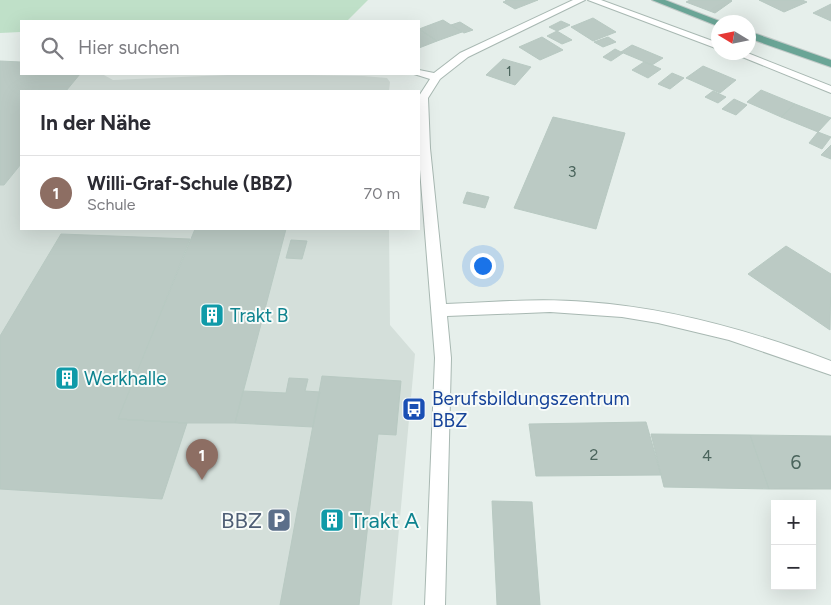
<!DOCTYPE html>
<html lang="de">
<head>
<meta charset="utf-8">
<style>
	:root { --surface:#fff; --page:#f7f7f7; --text:#2b2b33; --muted:#7c7c81; --line:#e1e1e2; --accent:#2563eb }
	body { margin:0; font-family:Figtree,sans-serif; background:var(--page); color:var(--text) }
	.controls { position:absolute; right:15px; bottom:15px; display:grid; overflow:hidden; border-radius:0px; box-shadow:0 5px 20px #0002 }
	.controls button { width:45px; height:45px; display:grid; place-items:center; padding:0; border:0; border-bottom:1px solid var(--line); background:var(--surface); color:var(--text); font:25px sans-serif }
	.compass { position:absolute; left:711px; top:15px; width:45px; height:45px; border-radius:50%; background:var(--surface); box-shadow:0 5px 20px #0002; rotate:280deg }
	.you { position:absolute; left:482px; top:265px; width:18px; height:18px; margin:-12px; border:4px solid #fff; border-radius:50%; background:#1a73e8; box-shadow:0 0 0 8px #1a73e833 }
	.badge { display:grid; place-items:center; width:32px; height:32px; border-radius:50%; background:var(--accent); color:#fff; font-size:16px; font-weight:700 }
	.pin { position:absolute; translate:-50% -41px; filter:drop-shadow(0 1px 2px #0008) }
	.pin::after { content:''; position:absolute; top:26px; width:18px; height:15px; background:inherit; clip-path:polygon(0 0,100% 0,50% 100%) }
	.list { margin:0; padding:0; list-style:none }
	h2 { display:flex; justify-content:space-between; align-items:center; height:65px; margin:0; padding:0 20px; font-size:21px }
	h2 small { font-size:16px; font-weight:400; color:var(--muted) }
	.list li { display:grid; grid-template-columns:32px 1fr auto; gap:15px; align-items:center; box-sizing:border-box; height:75px; padding:0 20px; border-top:1px solid var(--line) }
	.list b { display:block; font-size:19px; white-space:nowrap }
	.list p { margin:0; font-size:16px; white-space:nowrap; color:var(--muted) }
	.list em { font-size:16px; font-style:normal; color:var(--muted) }
	.icon { flex:none; width:28px; height:28px; fill:none; stroke:currentColor; stroke-width:2; stroke-linecap:round; stroke-linejoin:round }
	.map { position:relative; flex:none; width:831px; height:605px; overflow:hidden }
	.search { position:absolute; background:var(--surface); box-shadow:0 5px 20px #0002; left:20px; top:20px; width:400px; height:55px; display:flex; align-items:center; gap:12px; box-sizing:border-box; padding:0 18px; border-radius:0px; color:var(--muted); font-size:19px }
	.panel { position:absolute; background:var(--surface); box-shadow:0 5px 20px #0002; left:20px; top:90px; width:400px; height:140px; border-radius:0px }
	.map>svg:first-child { display:block }
	.built { fill:#d4dfda }
	.green { fill:#bfe0c8 }
	.building { fill:#bbcac4; stroke:#b8c9c2 }
	.lines { fill:none; stroke-linecap:round; stroke-linejoin:round }
	.minor-casing { stroke:#a8b8b2; stroke-width:2 }
	.major-casing { stroke:#c2cac8; stroke-width:2 }
	.minor { fill:#fff; fill-rule:evenodd }
	.major { fill:#6aa596; fill-rule:evenodd }
	.labels { text-anchor:middle; stroke-width:4; stroke-linejoin:round; paint-order:stroke }
	.far-number-label { font-size:14px; fill:#4a645c }
	.number-label { font-size:16px; fill:#4a645c }
	.culture-label { font-size:19px; fill:#0d838f; stroke:#f7fbf9; text-anchor:start }
	.transit-label { font-size:19px; fill:#164399; stroke:#f7fbf9; text-anchor:start }
	.near-number-label { font-size:19px; fill:#4a645c }
	.near-service-label { font-size:22px; fill:#4e5e75; stroke:#f7fbf9; text-anchor:end }
	.near-culture-label { font-size:22px; fill:#0d838f; stroke:#f7fbf9; text-anchor:start }
</style>
</head>
<body>
<div class="map">
<svg width="831" height="605" viewBox="0 0 831 605">
	<rect width="100%" height="100%" fill="#e6efeb"/>
	<path class="built" d="M80,74H102L113,80L250,74L363,76L387,78L390,82L389,91H66Z
		M21,164V229H389L390,325L415,354L392,605H0V184L4,185Z"/>
	<path class="green" d="M0,0H368L347,21H21V32L0,33Z"/>
	<path class="building" d="M505,0H538L515,9L503,2L507,1Z
		M690,0H731L732,1L715,13L686,2Z
		M759,0H802L807,2L784,12Z
		M831,4V21L813,13Z
		M593,18L616,32L593,41L571,27Z
		M443,20L462,32L437,41L419,29Z
		M561,21L570,25L557,31L549,27Z
		M460,22L473,30L464,33L451,25Z
		M419,29L437,41L419,48Z
		M557,31L572,40L562,44L547,36Z
		M542,37L563,50L540,60L519,47Z
		M608,37L616,42L603,47L594,42Z
		M632,45L663,58L652,65L621,52Z
		M615,49L623,53L611,61L603,57Z
		M503,59L531,67L515,85L486,75Z
		M0,61L21,62V74H80L66,91H21V164L4,185H0Z
		M644,62L652,65L661,69L648,78L632,70Z
		M703,66L736,80L720,93L686,78Z
		M672,73L684,78L670,89L658,84Z
		M761,90L795,104L781,117L747,102Z
		M713,91L726,97L718,103L705,97Z
		M734,99L747,105L736,115L722,109Z
		M795,104L831,118L818,132L781,117Z
		M553,117L625,133L596,229L514,208Z
		M818,132L831,137L822,149L809,143Z
		M831,145V159L821,155Z
		M467,192L489,197L485,208L463,203Z
		M195,229H286L235,423H187L118,419Z
		M61,234L190,239L118,419L187,423L162,499L0,489V336Z
		M291,240L307,241L302,259L286,258Z
		M786,246L831,274L830,330L748,274Z
		M322,376L401,381L396,435L378,434L359,605H280Z
		M289,378L308,379L305,391L320,392L313,427L235,423L243,391L286,393Z
		M646,422L661,475L536,476L529,424Z
		M651,434L750,435L769,489L664,487Z
		M750,435L831,436V489H769Z
		M492,501L532,502L540,605H497Z"/>
	<g class="lines">
		<g class="minor-casing">
			<path id="minor" d="M573,0H585L468,57L440,79L428,98L430,148L446,304C493,302 540,298 587,302C671,308 752,331 831,361V375L729,340L658,323L622,317L550,312L447,316L451,358L445,605H425L435,358L419,157V96L430,79L414,74H419V70L434,73L460,53Z
				M588,0H601L718,43V49Z
				M730,52H745L831,86V93Z"/>
		</g>
		<g class="major-casing">
			<path id="major" d="M652,0H665L722,22H718V26L715,25Z
				M748,31L831,60V67L748,38Z"/>
		</g>
		<use href="#minor" class="minor"/>
		<use href="#major" class="major"/>
	</g>
	<defs>
		<g id="building-square" transform="scale(1.25)"><rect x="-9" y="-9" width="18" height="18" rx="4" fill="#0f9aa8" stroke="#f7fbf9"/><path d="M-4-6H4V6H1V3H-1V6H-4ZM-2.5-4.3h1.7v1.8h-1.7ZM.8-4.3h1.7v1.8H.8ZM-2.5-1h1.7V.8h-1.7ZM.8-1h1.7V.8H.8Z" fill="#fff"/></g>
		<g id="bus-square" transform="scale(1.25)"><rect x="-9" y="-9" width="18" height="18" rx="4" fill="#1a4fb4" stroke="#f7fbf9"/><path d="M-5-6H5V4H4V6H2V4H-2V6H-4V4H-5ZM-3.5-4V0h7V-4ZM-3.5 1.2v1.5H-2V1.2ZM2 1.2v1.5H3.5V1.2Z" fill="#fff"/></g>
		<g id="parking-square" transform="scale(1.25)"><rect x="-9" y="-9" width="18" height="18" rx="4" fill="#5c6f8a" stroke="#f7fbf9"/><path d="M-3.5-5.5H1a3.5 3.5 0 0 1 0 7H-1V5.5H-3.5ZM-1-3.4V-.6H.8a1.4 1.4 0 0 0 0-2.8Z" fill="#fff"/></g>
	</defs>
	<g fill-rule="evenodd">
		<use href="#building-square" x="212" y="315"/>
		<use href="#building-square" x="67" y="378"/>
		<use href="#bus-square" x="414" y="409"/>
		<use href="#parking-square" x="279" y="520"/>
		<use href="#building-square" x="332" y="520"/>
	</g>
	<g class="labels">
		<g class="far-number-label">
			<text x="509" y="76">1</text>
		</g>
		<g class="number-label">
			<text x="572" y="177">3</text>
			<text x="594" y="460">2</text>
			<text x="707" y="461">4</text>
		</g>
		<g class="culture-label">
			<text x="230" y="322">Trakt B</text>
			<text x="84" y="385">Werkhalle</text>
		</g>
		<g class="transit-label">
			<text x="432" y="405">Berufsbildungszentrum<tspan x="432" dy="22">BBZ</tspan></text>
		</g>
		<g class="near-number-label">
			<text x="796" y="469">6</text>
		</g>
		<g class="near-service-label">
			<text x="262" y="528">BBZ</text>
		</g>
		<g class="near-culture-label">
			<text x="350" y="528">Trakt A</text>
		</g>
	</g>
</svg>
<div class="controls">
<button>+</button>
<button>−</button>
</div>
<svg class="compass" viewBox="-18 -18 36 36"><path d="M0-13l5 13h-10z" fill="#e53935"/><path d="M0 13l5-13h-10z" fill="#7c7c81"/></svg>
<div class="you"></div>
<div class="pin badge" style="left:202px;top:480px;background:#8d6e63">1</div>
<div class="search"><svg class="icon" aria-label="search" viewBox="0 0 24 24"><circle cx="10" cy="10" r="6"/><path d="M15 15l6 6"/></svg>Hier suchen</div>
<section class="panel">
<h2>In der Nähe<small></small></h2>
<ul class="list">
<li><span class="badge" style="background:#8d6e63">1</span><div><b>Willi-Graf-Schule (BBZ)</b><p>Schule</p></div><em>70 m</em></li>
</ul>
</section>
</div>
</body>
</html>
